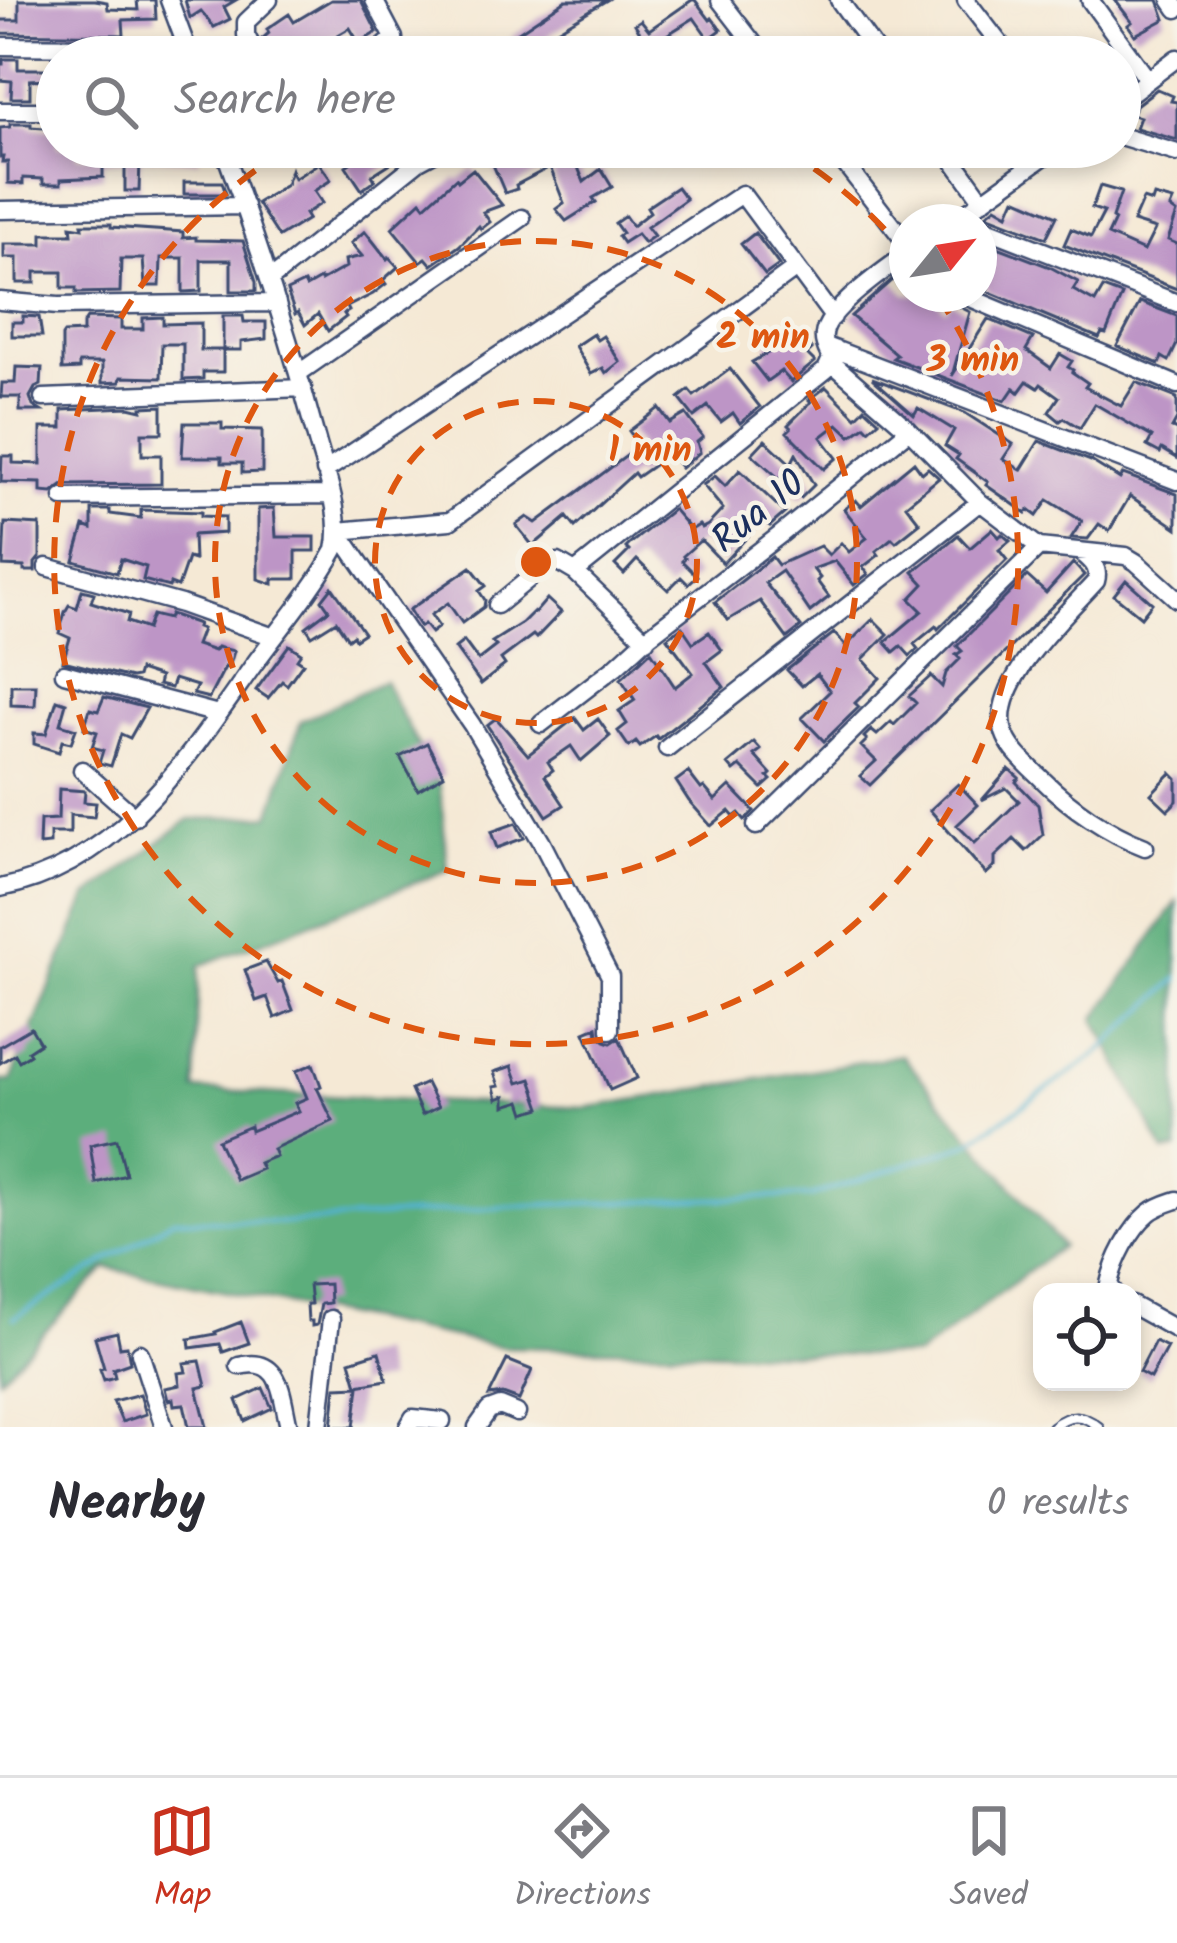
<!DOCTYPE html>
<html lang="en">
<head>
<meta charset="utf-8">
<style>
	:root { --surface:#fff; --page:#f7f7f7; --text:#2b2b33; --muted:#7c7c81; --line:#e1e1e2; --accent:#c8321e }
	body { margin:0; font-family:Kalam,sans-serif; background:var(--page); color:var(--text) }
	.controls { position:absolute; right:36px; bottom:36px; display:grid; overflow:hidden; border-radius:24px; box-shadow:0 6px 18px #0003 }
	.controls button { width:108px; height:108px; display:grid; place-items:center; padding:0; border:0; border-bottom:3px solid var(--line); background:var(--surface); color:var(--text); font:60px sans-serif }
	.compass { position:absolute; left:889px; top:204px; width:108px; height:108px; border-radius:50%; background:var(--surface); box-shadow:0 6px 18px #0003; rotate:60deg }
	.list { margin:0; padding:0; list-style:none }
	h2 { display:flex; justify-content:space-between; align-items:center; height:156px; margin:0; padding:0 48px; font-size:51px }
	h2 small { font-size:39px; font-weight:400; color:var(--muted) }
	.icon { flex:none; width:66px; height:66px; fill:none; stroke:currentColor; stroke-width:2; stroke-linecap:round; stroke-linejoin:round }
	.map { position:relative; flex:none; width:1177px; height:1427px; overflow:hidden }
	.search { position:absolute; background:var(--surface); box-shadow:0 6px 18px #0003; left:36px; right:36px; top:36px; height:132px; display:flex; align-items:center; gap:30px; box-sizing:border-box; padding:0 42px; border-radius:66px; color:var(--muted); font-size:45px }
	.sheet { height:348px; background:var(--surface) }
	nav { display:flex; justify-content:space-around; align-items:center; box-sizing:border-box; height:168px; border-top:3px solid var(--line); background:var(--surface); font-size:33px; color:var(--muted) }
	nav a { display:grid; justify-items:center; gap:6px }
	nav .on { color:var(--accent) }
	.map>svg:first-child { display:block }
	.forest { fill:#5cae7c; stroke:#3c6e6d; stroke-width:3 }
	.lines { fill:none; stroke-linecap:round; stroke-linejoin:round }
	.stream { stroke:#53b2d1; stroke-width:4.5 }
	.building { fill:#bd95c6 }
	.service-casing { stroke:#3c4b70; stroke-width:12 }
	.minor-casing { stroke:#3c4b70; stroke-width:21 }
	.service { stroke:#fff; stroke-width:8 }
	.minor { stroke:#fff; stroke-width:16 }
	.ring { fill:none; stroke:#de5710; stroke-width:6; stroke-dasharray:21 15 }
	.labels { text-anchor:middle; stroke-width:9; stroke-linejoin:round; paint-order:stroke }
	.street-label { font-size:39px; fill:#1b2f5e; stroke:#f7f3e8 }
	.centre { fill:#de5710; stroke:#f7f3e8; stroke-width:6 }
	.ring-label { font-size:36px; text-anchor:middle; font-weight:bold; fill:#de5710; stroke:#f7f3e8; stroke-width:9; stroke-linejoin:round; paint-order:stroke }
</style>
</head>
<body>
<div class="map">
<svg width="1177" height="1427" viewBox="0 0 1177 1427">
	<rect width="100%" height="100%" fill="#f7f3e8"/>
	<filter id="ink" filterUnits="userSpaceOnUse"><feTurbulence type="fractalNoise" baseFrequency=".00833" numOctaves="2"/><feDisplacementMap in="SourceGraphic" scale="24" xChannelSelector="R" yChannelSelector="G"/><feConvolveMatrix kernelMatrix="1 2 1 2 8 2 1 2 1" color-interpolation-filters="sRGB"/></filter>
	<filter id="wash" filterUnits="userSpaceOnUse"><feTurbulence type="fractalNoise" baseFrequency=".004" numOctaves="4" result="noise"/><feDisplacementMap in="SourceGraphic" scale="48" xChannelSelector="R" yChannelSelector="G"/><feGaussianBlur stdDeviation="2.7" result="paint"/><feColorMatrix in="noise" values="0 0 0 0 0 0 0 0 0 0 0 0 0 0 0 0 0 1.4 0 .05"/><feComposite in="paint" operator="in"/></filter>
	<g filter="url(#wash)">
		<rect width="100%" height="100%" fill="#f5e9d5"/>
		<path class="forest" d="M384,681L440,787L448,870L199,966L195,1090L585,1108L902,1055L1062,1246L917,1356L503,1347L106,1268L0,1378V1081H11L87,897L188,820L270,815L301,721Z
			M1177,902V1150L1164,1152L1095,1019Z"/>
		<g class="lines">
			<path class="stream" d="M14,1318L174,1219L291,1223L533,1205L811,1196L967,1144L1095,1056L1177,979"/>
		</g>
		<g id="blocks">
			<path class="building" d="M19,0H95L107,2L108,9L138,10L137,0H155L156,19L123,20L124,35L0,33V20H19Z
				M185,0H236L224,7L230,19L214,27L201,11L190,18Z
				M331,0H361L377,32L359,43L350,28L326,42L335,57H316L307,40L277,57H271L262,39L269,33L267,29L289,14L294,22Z
				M566,0H607L547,36L558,57H530L527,52L520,55L511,37Z
				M692,0H695L710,20L712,18L721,30L709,39L694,18L657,41L669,57H655L635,24L641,20L649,30Z
				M1115,0H1158L1165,19L1135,35L1128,25L1132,22Z
				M3,59H18V69H49V79L30,80V98H11L12,81L0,80V64H3Z
				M1157,89L1173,96L1171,101L1177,102V140L1136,128L1140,117L1133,115L1136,105Z
				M10,124H31V127L57,129V147H78V157L102,154L101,147H197L199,161L149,158L140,160L139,191H125V160L103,162V158V177L61,179V184H43V179L23,178V184L8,183V162H2L3,157H0V128L10,127Z
				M373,147H416L372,175L375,180L362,190L346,166Z
				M528,147H605L575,160L584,182L601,169L612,187L593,198L596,202L566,221L556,209L564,203L550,167L516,185L517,189L505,193L491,160Z
				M319,163L331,180L314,191L322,203L305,214L308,219L279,237L257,203L286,185L291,170L294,179Z
				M473,169L502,205L483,212L490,222L481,229L479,226L459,246L432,265L426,258L420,262L392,228L421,201L425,206L456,178L458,181Z
				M184,182H222L226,194H184Z
				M1100,186L1121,192L1112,218L1115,220L1108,235L1144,251L1155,229L1133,222L1143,199L1152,202L1154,196L1173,201L1170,208L1177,213L1168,240L1177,244V289L1064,245L1071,229L1091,237L1104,212L1092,208Z
				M677,187L686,199L647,227L654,236L644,243L637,234L623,243L618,236L622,233L615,223L625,216L632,226L650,212L647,207Z
				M1015,198L1057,216L1046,238L986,215L996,207L1008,214Z
				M82,224H111V227L183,232V238L196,237V240L243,241L256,282V291H231V260H201V291L183,292V258H161L160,286H145L143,259H121L120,292L76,293V288H62V272H35V283H17V258H4V244H42V234H72L71,226L83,228Z
				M365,231L387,259L389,257L398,267L383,280L386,284L373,294L347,307L349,311L344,314L346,317L328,331L318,314L305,325L298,312L295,314L287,291L304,283L306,287L320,279L321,281L346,267L345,260L362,256L351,243Z
				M755,233L779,265L765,275L741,244Z
				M982,241L1050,267L1078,282L1073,290L1095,302L1103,288L1122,295L1106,334L1102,333L1099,338L987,291L988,288L979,282V244Z
				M893,279L906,294H930L945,310L952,303L970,312L952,376L988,319L1033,338L1026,350L1051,368L1060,354L1072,361L1068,367L1073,370L1072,372L1088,383L1085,387L1121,406L1136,382L1177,398V419L1172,428L1177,430V458L1162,449L1160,453L1147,446L1152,437L1095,404L1080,428L1064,418L1060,421L1049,412L1059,397L1041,384L1038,388L1027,381L1019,392L1014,388L1005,401L893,358L897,355L851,316Z
				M1140,302L1177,316V344L1169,361L1162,357L1159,364L1117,346Z
				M23,316L39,317L42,336H12V322H23Z
				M223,316H243L244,322H266V339L241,342V350H223Z
				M163,317V324L201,323V350H223V372H203V379L183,380V344H162L161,378L121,377L120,382L102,383V363H79V369L62,370V336L64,333L83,332V324L87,318L121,319V329H143V318Z
				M795,332L812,349L807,354L815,362L791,382L781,371L767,381L752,362L768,353L766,350L770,347L767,343L775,337L781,344Z
				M593,334L597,340L603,336L620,362L606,373L603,368L591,374L575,346Z
				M16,367L42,368L41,385L35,388L30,397L33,406L41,411H20V397H1L2,383H15Z
				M730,369L760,407L740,423L733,413L721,422L708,406L694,417L679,398L689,390L694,396Z
				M872,378L965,413L1013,444L1003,459L1021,470L1039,441L1091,461L1120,479L1123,474L1177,494V528L1130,496L1109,531L1099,524L1088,539L1071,538L1082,521L1048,500L1037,516L1029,510L1026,513L986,485L988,482L956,459L959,455L945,446L954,430L918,408L914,415Z
				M826,387L856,417L865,408L879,421L869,430L865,426L851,436L838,424L821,437L837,458L824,469L787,432L791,428L788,425L811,402L809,400Z
				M162,406V433H142V455H161V484L63,485L52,493L41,492V483L1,482L2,456H13V463L41,464V428H62V410L129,407L142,410V407Z
				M659,408L670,423L686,414L703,437L697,442L700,452L681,468L670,454L637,477L634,473L575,527L567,517L533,546L516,525L527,517L536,523L640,446L629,431Z
				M184,423H222V429L262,430V472L242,473V463H222V457H182Z
				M765,440L791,464L796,454L814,485L801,498L752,454Z
				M914,462L922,473L928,468L939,478L906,505L920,523L896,542L892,538L876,551L879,555L863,567L868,574L854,585L835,561L813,569L820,578L817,581L829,597L810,612L782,571L765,583L801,627L787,638L760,601L728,620L715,602L772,557L778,565L820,546L829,555L841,543L849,552L867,538L844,509L856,500L861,506Z
				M740,470L785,513L770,526L763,520L723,563L701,540L683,556L685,558L682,561L697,576L688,584L681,577L668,590L637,560L624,574L615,565L629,551L626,548L631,543L673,509L691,530L699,525L702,528L708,525L723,509L703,485L715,476L725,486Z
				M274,508L276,537H315V551H296V579H273V584L258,579V509Z
				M92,510H110V514L141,518V510L201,512V516L225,517V533L193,535L194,560L188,558L178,587L170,584L169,587L143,580L146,567L121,559L117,573L74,561L84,526L92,529Z
				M5,523L40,525V557L35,563V571H24V567L3,566Z
				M992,529L999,537L1002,534L1010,541L999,550L1007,560L938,629L936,626L914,644L918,649L910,656L901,646L894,652L885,642L922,611L910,599L924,584L913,572L958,535L970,548Z
				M1073,563L1084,575L870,785L860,776L876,761L861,746L867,740L864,737L871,730L877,735L891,722L894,725L916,703L909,696L931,676L942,687L946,673L960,659L956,655L962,651L957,646L1027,576L1046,593Z
				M471,567L486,586L479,591L485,600L484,607L462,623L448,603L431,615L439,627L431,633L424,624L420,627L409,610Z
				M1126,580L1152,603L1141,617L1114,595Z
				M332,587L364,633L355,639L353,635L348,639L336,621L312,636L306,627L329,610L322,600Z
				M82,590L94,593L91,602L129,614L127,622L147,629L152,615L168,619L170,614L198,624L197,627L202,629L196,645L214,651L217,647L234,651L229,668L225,667L209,698L193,694L197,686L174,679L171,688L158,685L160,677L139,670L137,677L131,678L63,661L70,638L59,633L65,612L69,605L77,608Z
				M547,599L561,612L536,638L533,635L501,659L505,665L481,684L455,648L464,641L478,660L496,646L492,642L522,623L533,612L535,613Z
				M873,619L888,634L863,659L880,678L855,703L859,707L824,741L802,718L830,691L817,674L802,686L787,670L834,633L846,646Z
				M682,627L693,643L709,632L722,650L706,662L724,687L658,739L656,736L640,747L636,742L629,747L618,731L627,724L619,711L635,700L621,679L651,651L675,687L693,673L667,638Z
				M289,645L301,653L297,659L303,663L287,685L282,681L268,698L256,690Z
				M11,685H36L35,706L11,705Z
				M104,697L147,708L130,738L121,734L111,766L99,763L103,750L92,747L97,732L84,728L90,709L98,711Z
				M57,700L66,703L60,724L76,729L71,743L62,741L59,752L34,744V733L46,734Z
				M496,718L528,755L575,718L584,730L598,719L610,736L581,761L571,746L548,762L553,770L545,776L564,805L547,816L487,725Z
				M754,742L761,750L754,755L771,774L768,777L771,780L762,788L740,766L734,771L728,764Z
				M427,743L444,775L418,790L400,757Z
				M1009,769L1019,778L1016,782L1038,805L1043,835L1026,851L1014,839L995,857V866L986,874L930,810L958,784L978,805L957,825L975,843L1019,801L1006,788L982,800Z
				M688,772L701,789L704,787L715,800L730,786L754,811L745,820L739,813L734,817L729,811L711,826L689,801L676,781Z
				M1171,773L1177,779V801L1168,810L1151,794Z
				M59,789L85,791L84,802L96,803L94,817L70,815V833H50V844L39,845L40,820L58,819Z
				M516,823L524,838L497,848L491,832Z
				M266,962L278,983L282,981L293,1010L275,1018L267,997L256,1001L245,970Z
				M597,1027L598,1035L605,1041L611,1043L619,1038L637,1078L610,1090L585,1032Z
				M31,1028L40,1043L28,1051L30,1054L19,1061L15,1054L0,1063V1046Z
				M313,1064L321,1086L317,1088L333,1121L273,1149L276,1156L259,1163L262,1169L236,1180L218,1140L250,1126L251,1131L299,1111L295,1103L307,1098L296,1071Z
				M512,1066L518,1083L531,1079L541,1108L525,1113L521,1101L505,1106V1096L497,1099L494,1087L499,1086L494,1072Z
				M426,1083L438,1107L422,1115L411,1090Z
				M117,1139L126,1175L96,1183L90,1145Z
				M329,1284L330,1303L321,1304L317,1325L312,1326V1321H308L307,1304H311L309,1285Z
				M241,1322L249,1343L223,1352L220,1344L190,1348L189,1339L216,1334L215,1332Z
				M117,1332L120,1347L127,1346L130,1363L113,1369L115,1377L104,1380L100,1369L104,1368L95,1337Z
				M1155,1341L1167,1347L1150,1378L1139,1372Z
				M379,1352L387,1380L357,1385L350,1361Z
				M507,1360L532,1370L519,1400L503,1394L489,1396Z
				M200,1361L206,1386L197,1388L207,1427H189L184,1404L174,1405L173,1399L168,1400L165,1388L180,1385L178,1373L186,1372L184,1363Z
				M359,1386L354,1427H332L336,1387Z
				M263,1388L272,1408L245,1421L237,1400Z
				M140,1394L146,1414L122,1422L113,1401Z"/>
		</g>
	</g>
	<g filter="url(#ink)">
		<use href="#blocks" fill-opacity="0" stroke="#3c4b70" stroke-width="3"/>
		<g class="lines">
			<g class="service-casing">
				<path id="service" d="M1052,1427C1069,1413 1082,1413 1099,1427"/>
			</g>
			<g class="minor-casing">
				<path id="minor" d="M169,0L190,56
					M720,0L764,57
					M839,0L880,57
					M966,0L1010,57
					M1090,0L1148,80
					M1171,0L1177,9
					M0,46L187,48
					M257,57L246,35V22L269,0
					M372,57L394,38L374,0
					M1120,101L1177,58
					M0,111H57
					M1120,136L1177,153
					M832,147L907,244
					M944,147L983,201
					M0,210L245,206
					M953,222L1057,147
					M979,226L1177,303
					M270,280L419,161L445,147
					M961,294L1177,385
					M0,301L58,306L277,303
					M826,346L1177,481
					M829,354C827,350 823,340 824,335C825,311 887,268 907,254
					M830,361L909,430L980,502L1039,547L1126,556L1136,562L1177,599
					M299,373L522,218
					M43,398L303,388
					M325,471L742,194L833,317
					M63,498L331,495
					M1081,552C1091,561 1100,567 1096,581C1067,614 983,688 1006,737C1013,753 1030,767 1043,780C1070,807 1108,833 1145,847
					M47,567L181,604L274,637
					M575,572L826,370L830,361
					M497,605L547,564L558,562L575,572L646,640
					M64,673L218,714
					M541,724L615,667L649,636L780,535L909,430
					M667,748L980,502
					M82,770L135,817
					M756,826L1039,547
					M0,888C122,864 188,757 255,663C282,626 313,590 335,550C343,515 326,475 317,441C290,341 259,244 223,147
					M610,1030V976L541,841L472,725L338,531L450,521L795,269
					M1114,1292L1109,1284C1114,1260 1130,1229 1149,1213C1157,1206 1168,1203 1177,1200
					M1132,1305L1177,1330
					M140,1353L164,1427
					M239,1366C282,1355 281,1395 289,1427
					M319,1427L331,1319
					M408,1427L413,1418L442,1421
					M477,1427L489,1410L500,1406L517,1413"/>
			</g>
			<use href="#service" class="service"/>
			<use href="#minor" class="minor"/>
		</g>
	</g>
	<g class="ring">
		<circle cx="536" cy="562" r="161"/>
		<circle cx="536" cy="562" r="321"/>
		<path d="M784 149A482 482 0 0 1 905 252M938 296A482 482 0 1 1 288 149"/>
	</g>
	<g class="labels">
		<g class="street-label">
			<text transform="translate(757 510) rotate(-39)" y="14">Rua 10</text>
		</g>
	</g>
	<circle cx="536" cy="562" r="18" class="centre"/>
	<g class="ring-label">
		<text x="763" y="348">2 min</text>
		<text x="973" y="371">3 min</text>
		<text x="650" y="461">1 min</text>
	</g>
</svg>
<div class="controls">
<button><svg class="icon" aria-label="locate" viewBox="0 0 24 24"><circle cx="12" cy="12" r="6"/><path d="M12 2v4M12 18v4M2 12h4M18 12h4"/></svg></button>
</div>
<svg class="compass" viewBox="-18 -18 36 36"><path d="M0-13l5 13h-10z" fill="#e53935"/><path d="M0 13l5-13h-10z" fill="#7c7c81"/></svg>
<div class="search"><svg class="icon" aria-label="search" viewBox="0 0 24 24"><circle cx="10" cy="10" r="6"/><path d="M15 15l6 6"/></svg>Search here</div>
</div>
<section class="sheet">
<h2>Nearby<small>0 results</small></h2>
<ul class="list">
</ul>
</section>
<nav>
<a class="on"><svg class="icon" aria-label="map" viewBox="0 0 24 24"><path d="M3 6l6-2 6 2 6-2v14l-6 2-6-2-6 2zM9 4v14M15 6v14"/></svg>Map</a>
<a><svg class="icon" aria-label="directions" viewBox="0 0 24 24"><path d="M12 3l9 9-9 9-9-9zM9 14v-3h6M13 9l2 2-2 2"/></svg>Directions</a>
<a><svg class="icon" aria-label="saved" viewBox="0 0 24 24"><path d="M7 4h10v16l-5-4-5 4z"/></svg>Saved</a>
</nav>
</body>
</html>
